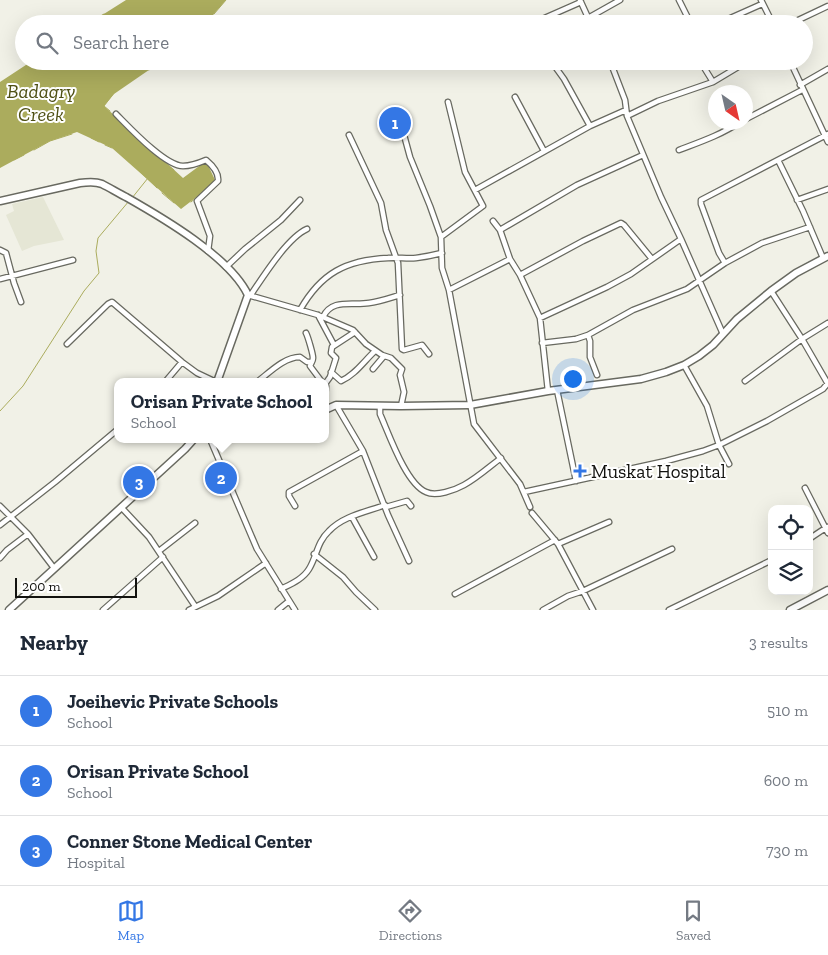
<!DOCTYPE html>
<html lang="en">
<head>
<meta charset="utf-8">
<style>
	:root { --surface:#fff; --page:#f6f6f7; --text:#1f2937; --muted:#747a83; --line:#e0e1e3; --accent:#3477e5 }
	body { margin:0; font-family:"Zilla Slab",serif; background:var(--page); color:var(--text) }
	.controls { position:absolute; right:15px; bottom:15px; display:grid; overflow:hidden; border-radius:10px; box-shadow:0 5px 20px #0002 }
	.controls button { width:45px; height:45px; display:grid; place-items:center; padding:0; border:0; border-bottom:1px solid var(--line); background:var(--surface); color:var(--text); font:25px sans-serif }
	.compass { position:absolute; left:708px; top:85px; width:45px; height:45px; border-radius:50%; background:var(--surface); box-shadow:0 5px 20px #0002; rotate:146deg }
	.scale { position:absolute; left:15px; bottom:12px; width:122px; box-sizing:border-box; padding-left:5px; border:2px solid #12120f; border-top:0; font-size:14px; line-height:18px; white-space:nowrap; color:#12120f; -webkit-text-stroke:4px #fff; paint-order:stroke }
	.you { position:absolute; left:572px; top:378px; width:18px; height:18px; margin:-12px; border:4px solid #fff; border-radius:50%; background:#1a73e8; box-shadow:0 0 0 8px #1a73e833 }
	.badge { display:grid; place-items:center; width:32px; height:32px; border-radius:50%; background:var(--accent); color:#fff; font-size:16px; font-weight:700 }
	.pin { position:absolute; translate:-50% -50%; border:2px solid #fff; box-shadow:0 1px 5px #0006 }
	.popup { position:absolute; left:114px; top:378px; width:215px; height:65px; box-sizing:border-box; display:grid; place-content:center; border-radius:10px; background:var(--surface); filter:drop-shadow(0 1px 4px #0005); font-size:16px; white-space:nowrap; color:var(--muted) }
	.popup b { font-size:19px; color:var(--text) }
	.popup::after { content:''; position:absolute; left:50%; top:100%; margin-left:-10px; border:10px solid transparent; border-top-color:var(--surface) }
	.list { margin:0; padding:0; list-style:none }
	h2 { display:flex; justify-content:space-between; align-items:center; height:65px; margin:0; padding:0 20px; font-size:21px }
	h2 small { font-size:16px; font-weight:400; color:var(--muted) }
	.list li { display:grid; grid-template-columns:32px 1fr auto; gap:15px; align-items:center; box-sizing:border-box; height:70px; padding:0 20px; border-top:1px solid var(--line) }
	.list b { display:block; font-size:19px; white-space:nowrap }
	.list p { margin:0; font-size:16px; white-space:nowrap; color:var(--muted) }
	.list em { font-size:16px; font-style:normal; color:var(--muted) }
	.icon { flex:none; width:28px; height:28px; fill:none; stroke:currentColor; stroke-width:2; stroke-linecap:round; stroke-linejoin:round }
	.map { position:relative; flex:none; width:828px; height:610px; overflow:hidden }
	.search { position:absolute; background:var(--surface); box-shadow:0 5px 20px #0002; left:15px; right:15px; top:15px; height:55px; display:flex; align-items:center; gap:12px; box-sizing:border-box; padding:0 18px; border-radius:28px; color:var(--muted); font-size:19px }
	.sheet { height:275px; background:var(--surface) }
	nav { display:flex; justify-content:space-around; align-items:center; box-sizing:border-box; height:70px; border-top:1px solid var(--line); background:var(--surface); font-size:14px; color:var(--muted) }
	nav a { display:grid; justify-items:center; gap:2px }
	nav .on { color:var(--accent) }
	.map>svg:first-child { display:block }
	.built { fill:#e5e6d5 }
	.water { fill:#abac5d }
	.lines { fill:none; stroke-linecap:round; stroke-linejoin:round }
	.stream { stroke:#abac5d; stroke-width:1 }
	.street-casing { stroke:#686960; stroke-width:7 }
	.secondary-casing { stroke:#686960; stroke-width:9 }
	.street { stroke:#fff; stroke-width:4.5 }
	.secondary { stroke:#fff; stroke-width:6 }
	.poi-dot { fill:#3477e5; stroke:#fff; stroke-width:2 }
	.labels { text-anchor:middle; stroke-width:4; stroke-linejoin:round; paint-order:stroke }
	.poi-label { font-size:19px; fill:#12120f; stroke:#fff; text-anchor:start }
	.water-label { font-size:20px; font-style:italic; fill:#4f5014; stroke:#fff }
</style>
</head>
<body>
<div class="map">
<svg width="828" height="610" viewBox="0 0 828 610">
	<rect width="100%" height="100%" fill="#f1f1e7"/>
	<path class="built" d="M43,197L64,240L34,246L22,251L6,215L14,211L12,204Z"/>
	<path class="water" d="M126,0H226L205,24H88Z
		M32,61H162L114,94L104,106L183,178L206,161L216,182L181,209L112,148L77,132L50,141L0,168V82Z"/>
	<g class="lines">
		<path class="stream" d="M214,14L226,0
			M97,18L104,14
			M205,24L211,17
			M149,70L162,61
			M110,111L104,106L114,93
			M91,138L99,142
			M105,145L112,148
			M34,150L50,141L72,134
			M14,160L24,155
			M133,165L157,188
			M168,165L174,170
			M162,193L174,203
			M132,198L148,178
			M191,202L197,197
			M0,411L23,386L84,291L99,273L96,251L98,238L129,201"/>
		<g class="street-casing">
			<path id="street" d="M580,0L591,24
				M679,0L691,24
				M761,0L773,24
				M588,18L620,0
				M531,24L581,2
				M717,24L762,4
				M790,24L828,6
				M551,61L564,79L590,126
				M610,61L625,100L627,116L661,197L681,239L723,334
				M700,61L713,82
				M790,61L828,142
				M800,85L828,69
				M515,97L544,151
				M116,114C129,127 165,166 183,166C191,166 199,163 206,160C212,165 219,173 218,181L197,201L210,236L208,251
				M627,116L658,101L713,82L748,61
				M746,119L802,90
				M401,124L410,157L430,206L441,237L442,268L449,290L474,424L520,484L530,507
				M349,135L381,203L386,230L398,263L402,349L404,350L422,345L429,354
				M679,150C700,142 721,135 740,122
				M778,160L803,211L823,258
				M475,190L590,126L626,110
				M797,200L828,189
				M493,221L500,230L510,259L520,275L540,318L548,391
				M810,227L762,243L725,263L719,253L701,204V200L828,134
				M500,230L577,185L643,155
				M441,237L483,206L465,172L448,102
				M0,250L6,253L14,283L21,302
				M226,267L245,249L281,220L300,200
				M520,275L583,241L621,223L624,225L652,259
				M0,279L73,260
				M449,290L510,259
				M771,291L802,339L828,384
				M248,295L318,315L353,330L366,344L382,355L391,358L402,369L400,375L404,392L401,406
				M250,296C263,277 287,238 307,229
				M300,310C321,273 346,260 388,258C397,257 407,259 416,258C424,257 434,255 442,253
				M318,315L334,345
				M323,317C332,298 352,306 369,303C379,302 390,298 400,295
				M540,318L607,287L631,274L681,239
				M306,333C308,337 313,354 313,358C313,361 311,363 310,366L322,382
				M588,335L590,341V357L597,375
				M542,343L576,339L588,335L633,310L687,289L725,263
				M67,344L108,304L112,302L182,362L197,373L216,382
				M684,365L707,406L719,445L729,464
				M373,369L384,356
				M331,372L341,381C355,375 364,361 375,351
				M745,381L802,339L828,323
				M165,382L182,362
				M257,382C269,373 284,357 300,357L307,362H311
				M325,384L330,377L336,358L331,353L332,347L355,332
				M325,385L326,386L325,398
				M557,390L576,481
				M336,405L363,451L388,515L409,561
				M380,406V414C389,434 406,484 426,492C436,497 455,490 464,485C477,478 489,467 501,458
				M210,439L257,549L295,610
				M805,488L828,533
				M524,492L666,461L703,451L719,445L767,421L823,389L828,383
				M0,506L28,534L54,568
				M295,506L289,496V492L363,451
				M121,507L149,537L195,606
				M386,507L407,501L411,506
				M532,513L558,544L593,610
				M352,517L374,557
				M0,525L55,482L117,430
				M809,539L827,527
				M558,544L609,522
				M159,551L195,523
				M314,554L343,577L356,592L375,610
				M0,558L7,550L28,534
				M281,589C291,584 303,579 309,569C317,556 317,542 329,531C343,516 366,512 385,505
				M455,594L555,540
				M103,610L163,557
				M189,610L218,596L266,563
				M278,610L289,601
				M543,610L568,596L583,591L672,549
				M669,610L772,560"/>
		</g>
		<g class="secondary-casing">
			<path id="secondary" d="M0,201L80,183C87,182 95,181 102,184C110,188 118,193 126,197C163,218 230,257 248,295L217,382
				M325,410L336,405L401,406L470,405L548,391L641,379L666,372L684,365L699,356L713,345L737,319L771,291L796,273L828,256
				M9,610L185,449L194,439
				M790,610L828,590"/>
		</g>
		<use href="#street" class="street"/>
		<use href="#secondary" class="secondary"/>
	</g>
	<path class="poi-dot" d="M577.5 463.5h5v5h5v5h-5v5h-5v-5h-5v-5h5z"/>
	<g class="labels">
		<g class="poi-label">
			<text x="591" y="478">Muskat Hospital</text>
		</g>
		<g class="water-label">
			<text x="41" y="98">Badagry<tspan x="41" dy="23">Creek</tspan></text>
		</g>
	</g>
</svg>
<div class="controls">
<button><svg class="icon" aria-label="locate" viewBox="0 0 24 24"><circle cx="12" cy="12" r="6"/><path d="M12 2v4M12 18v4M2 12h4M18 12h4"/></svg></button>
<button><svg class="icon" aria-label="layers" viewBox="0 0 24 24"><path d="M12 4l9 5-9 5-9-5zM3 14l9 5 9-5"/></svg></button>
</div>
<svg class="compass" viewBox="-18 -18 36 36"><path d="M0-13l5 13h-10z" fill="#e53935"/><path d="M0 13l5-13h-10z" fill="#747a83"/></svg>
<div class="scale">200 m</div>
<div class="you"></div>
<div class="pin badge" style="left:395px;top:123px">1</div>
<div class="pin badge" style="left:221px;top:478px">2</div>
<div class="popup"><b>Orisan Private School</b>School</div>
<div class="pin badge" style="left:139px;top:482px">3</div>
<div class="search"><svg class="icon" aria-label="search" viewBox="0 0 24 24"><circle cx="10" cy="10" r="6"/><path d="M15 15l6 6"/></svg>Search here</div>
</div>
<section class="sheet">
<h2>Nearby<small>3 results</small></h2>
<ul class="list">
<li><span class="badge">1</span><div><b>Joeihevic Private Schools</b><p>School</p></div><em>510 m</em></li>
<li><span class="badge">2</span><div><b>Orisan Private School</b><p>School</p></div><em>600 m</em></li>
<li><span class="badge">3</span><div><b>Conner Stone Medical Center</b><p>Hospital</p></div><em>730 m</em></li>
</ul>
</section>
<nav>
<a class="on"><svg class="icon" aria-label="map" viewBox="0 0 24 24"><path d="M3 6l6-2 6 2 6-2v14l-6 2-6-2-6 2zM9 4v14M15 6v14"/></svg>Map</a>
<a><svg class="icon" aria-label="directions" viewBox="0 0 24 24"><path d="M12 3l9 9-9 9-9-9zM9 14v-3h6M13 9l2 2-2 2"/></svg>Directions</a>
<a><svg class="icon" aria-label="saved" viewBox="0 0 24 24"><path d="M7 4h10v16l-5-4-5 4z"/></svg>Saved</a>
</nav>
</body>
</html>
